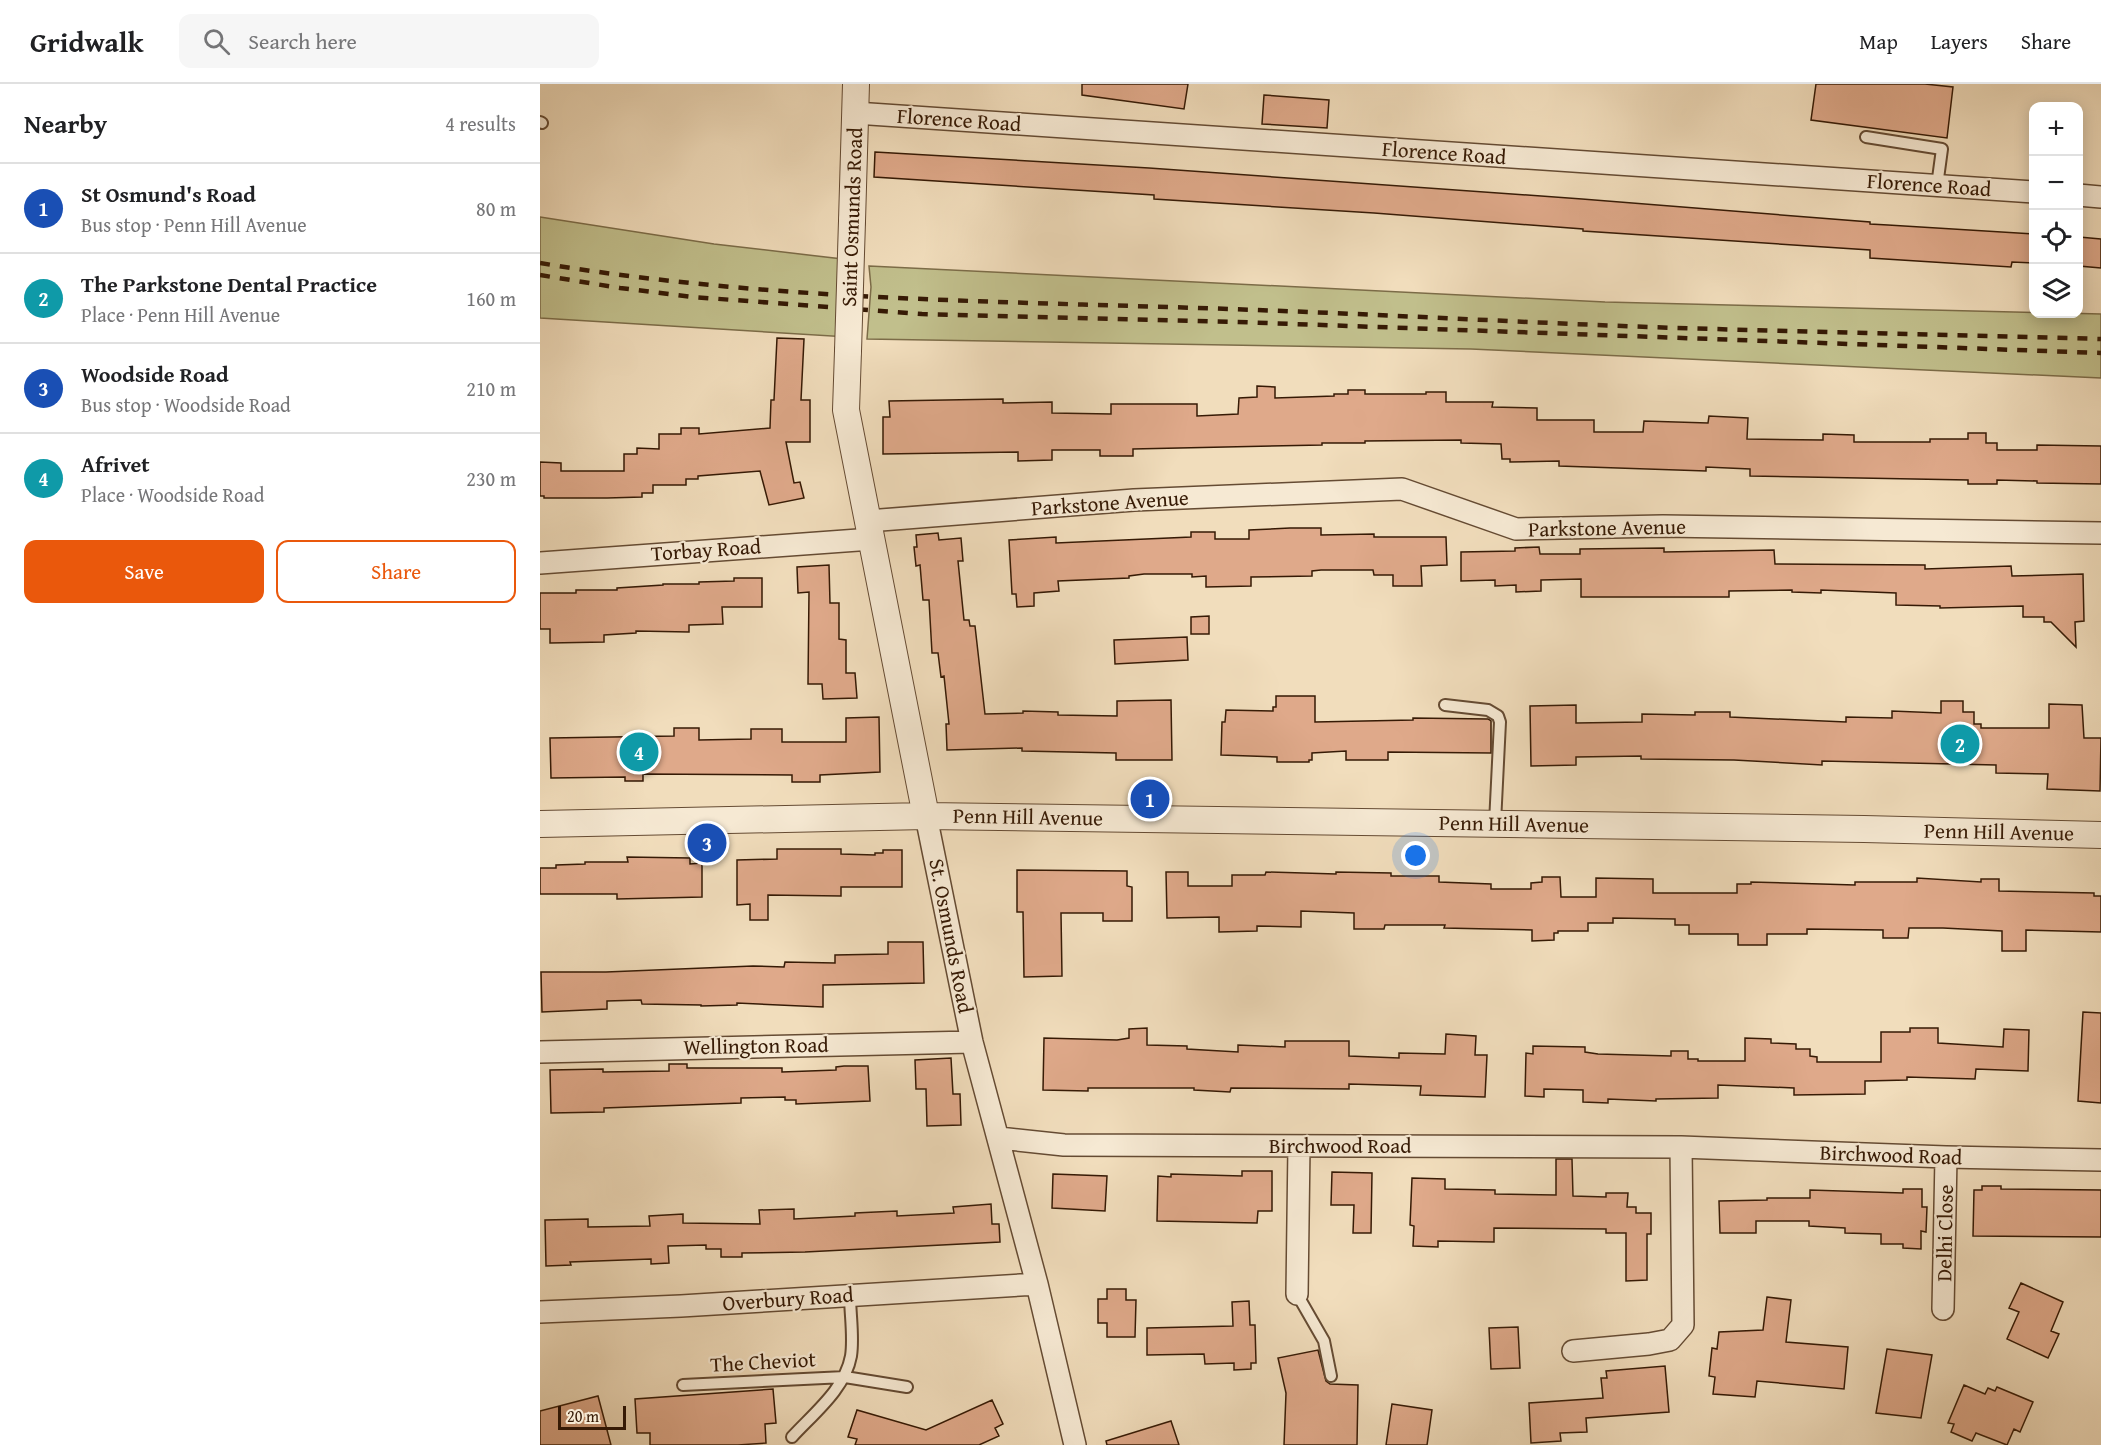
<!DOCTYPE html>
<html lang="en">
<head>
<meta charset="utf-8">
<style>
	:root { --surface:#fff; --page:#f6f6f6; --text:#202124; --muted:#757577; --line:#e0e0e0; --accent:#ea580c }
	body { margin:0; font-family:"Gentium Book Plus",serif; background:var(--page); color:var(--text) }
	.controls { position:absolute; right:18px; top:18px; display:grid; overflow:hidden; border-radius:12px; box-shadow:0 3px 15px #0003 }
	.controls button { width:54px; height:54px; display:grid; place-items:center; padding:0; border:0; border-bottom:2px solid var(--line); background:var(--surface); color:var(--text); font:30px sans-serif }
	.scale { position:absolute; left:18px; bottom:15px; width:68px; box-sizing:border-box; padding-left:6px; border:3px solid #361a05; border-top:0; font-size:16px; line-height:21px; white-space:nowrap; color:#361a05; -webkit-text-stroke:4px #f6e9d3; paint-order:stroke }
	.you { position:absolute; left:876px; top:772px; width:21px; height:21px; margin:-15px; border:4px solid #fff; border-radius:50%; background:#1a73e8; box-shadow:0 0 0 9px #1a73e833 }
	.badge { display:grid; place-items:center; width:39px; height:39px; border-radius:50%; background:var(--accent); color:#fff; font-size:20px; font-weight:700 }
	.pin { position:absolute; translate:-50% -50%; border:3px solid #fff; box-shadow:0 2px 6px #0006 }
	.list { margin:0; padding:0; list-style:none }
	h2 { display:flex; justify-content:space-between; align-items:center; height:78px; margin:0; padding:0 24px; font-size:26px }
	h2 small { font-size:20px; font-weight:400; color:var(--muted) }
	.list li { display:grid; grid-template-columns:39px 1fr auto; gap:18px; align-items:center; box-sizing:border-box; height:90px; padding:0 24px; border-top:2px solid var(--line) }
	.list b { display:block; font-size:22px; white-space:nowrap }
	.list p { margin:0; font-size:20px; white-space:nowrap; color:var(--muted) }
	.list em { font-size:20px; font-style:normal; color:var(--muted) }
	.actions { display:flex; gap:12px; padding:18px 24px }
	.actions a { flex:1; padding:14px 0; border:2px solid var(--accent); border-radius:12px; text-align:center; font-size:21px; color:var(--accent) }
	.actions .main { background:var(--accent); color:#fff }
	.icon { flex:none; width:33px; height:33px; fill:none; stroke:currentColor; stroke-width:2; stroke-linecap:round; stroke-linejoin:round }
	.map { position:relative; flex:none; width:1561px; height:1361px; overflow:hidden }
	header { display:flex; align-items:center; gap:36px; box-sizing:border-box; height:84px; padding:0 30px; background:var(--surface); border-bottom:2px solid var(--line) }
	header strong { font-size:28px }
	nav { display:flex; gap:33px; margin-inline-start:auto; font-size:21px }
	.search { width:420px; height:54px; background:var(--page); display:flex; align-items:center; gap:15px; box-sizing:border-box; padding:0 21px; border-radius:12px; color:var(--muted); font-size:22px }
	main { display:flex }
	aside { flex:1; background:var(--surface) }
	.map>svg:first-child { display:block }
	.green { fill:#c1bf8c; stroke:#7c6c48; stroke-width:1.5 }
	.building { fill:#dfa98a; stroke:#361a05; stroke-width:1.5 }
	.lines { fill:none; stroke-linecap:round; stroke-linejoin:round }
	.service-casing { stroke:#654b33; stroke-width:14 }
	.minor-casing { stroke:#654b33; stroke-width:24 }
	.tertiary-casing { stroke:#654b33; stroke-width:28 }
	.service { stroke:#f6e9d3; stroke-width:10 }
	.minor { stroke:#f6e9d3; stroke-width:21 }
	.tertiary { stroke:#f6e9d3; stroke-width:26 }
	.rail { stroke:#361a05; stroke-width:4.5; stroke-dasharray:10 10; stroke-linecap:butt }
	.tertiary-bridge-casing { stroke:#654b33; stroke-width:28; stroke-linecap:butt }
	.tertiary-bridge { stroke:#f6e9d3; stroke-width:26 }
	.labels { text-anchor:middle; stroke-width:4.5; stroke-linejoin:round; paint-order:stroke }
	.street-label { font-size:21px; fill:#361a05; stroke:#f6e9d3 }
</style>
</head>
<body>
<header>
<strong>Gridwalk</strong>
<div class="search"><svg class="icon" aria-label="search" viewBox="0 0 24 24"><circle cx="10" cy="10" r="6"/><path d="M15 15l6 6"/></svg>Search here</div>
<nav><a>Map</a><a>Layers</a><a>Share</a></nav>
</header>
<main>
<aside>
<h2>Nearby<small>4 results</small></h2>
<ul class="list">
<li><span class="badge" style="background:#1a4fb4">1</span><div><b>St Osmund's Road</b><p>Bus stop · Penn Hill Avenue</p></div><em>80 m</em></li>
<li><span class="badge" style="background:#0f9aa8">2</span><div><b>The Parkstone Dental Practice</b><p>Place · Penn Hill Avenue</p></div><em>160 m</em></li>
<li><span class="badge" style="background:#1a4fb4">3</span><div><b>Woodside Road</b><p>Bus stop · Woodside Road</p></div><em>210 m</em></li>
<li><span class="badge" style="background:#0f9aa8">4</span><div><b>Afrivet</b><p>Place · Woodside Road</p></div><em>230 m</em></li>
</ul>
<div class="actions"><a class="main">Save</a><a>Share</a></div>
</aside>
<div class="map">
<svg width="1561" height="1361" viewBox="0 0 1561 1361">
	<rect width="100%" height="100%" fill="#f1ddbc"/>
	<filter id="stains"><feTurbulence type="fractalNoise" baseFrequency=".00333" numOctaves="4"/><feColorMatrix values="0 0 0 0 .2 0 0 0 0 .09 0 0 0 0 .02 0 0 0 .5 -.17"/></filter>
	<radialGradient id="worn" r=".72"><stop offset=".6" stop-color="#630" stop-opacity="0"/><stop offset="1" stop-color="#630" stop-opacity=".3"/></radialGradient>
	<path class="green" d="M0,133L174,160L311,176L308,253L0,234Z
		M329,182L1065,218L1561,230V294L931,265L327,255L331,203Z"/>
	<path class="building" d="M542,0H648L644,25L542,11Z
		M1276,0H1385L1413,3L1407,54L1271,36Z
		M724,11L789,16L787,44L722,40Z
		M335,68L609,84L1042,115L1330,138V140L1348,141L1494,150V179L1472,178L1471,183L1330,174V166L1043,147V145L834,129L614,115V111L334,93Z
		M1539,153L1561,155V184L1539,182Z
		M237,254L264,255L261,316H270V358H246L254,399L260,398L264,414L229,421L220,387L158,392V395H146V401H113V409H102V413L67,414H4V412H0V378L21,379V387H84V370H97V364L119,365V350H141V344H159V350L230,344L231,316H234Z
		M717,302L735,303V314L794,312V310H808V306H825V310H886V308H906V318H953L952,323L997,324V336H1054V348H1103L1104,337L1168,339L1169,332L1208,334L1207,355L1283,356V350L1314,351V358H1390V355H1428V349H1446V359H1457V366H1497V361L1561,362V400L1497,399V397L1457,396V400H1428V396L1210,392V385L1166,383V387L1019,382V377L970,378V375H962L961,360L921,359V356L825,357V359H782V361L593,365V372H560V366H512V376L478,377V368L343,370V333H350L349,317L463,315V319L512,318V329L571,330V320H657V332L698,330L699,314L717,313Z
		M750,444H781V451L834,450V453H906L907,481L881,482L882,502H853V491H834L833,486H781L772,487V492L711,493V502L666,503V492L652,493V490H604L589,492V494L518,497L519,507L494,509V522L477,523L476,510H472L469,456L516,453V459L651,453V448H675V455H709V446Z
		M398,449L399,456L421,454L423,477H418L424,536H429L430,542H435L445,630L483,629V627L518,628V631L577,632V617L631,616L632,676H576V669L482,667V664L407,666L406,640H409L404,592L401,593L398,569H392L389,516H383L380,481L376,482L374,463H377L376,451Z
		M999,463L1000,470H1040V465L1124,464V468L1234,466L1235,480L1385,481V485L1471,482L1472,492L1543,490L1544,537L1535,538L1536,563L1511,538H1504V533H1483V522L1400,524V522L1356,521V509L1281,506V509L1252,508V506L1189,507V513H1041V495L1001,496V507L976,508V501L955,502V496L921,497V468L975,467V464Z
		M289,481L290,519H299V555L306,556V589H315L317,614L283,615L282,600H268L269,508L258,509L257,483Z
		M194,494H222V523H182L183,540L149,541V548L96,547V549L64,551V558L10,559V545H0V509H36V506H77V504L123,501V500H159V498L194,497Z
		M669,532V550H651V533Z
		M647,553L648,576L575,580L574,556Z
		M736,612H775V638L873,636V634L948,635L951,637V669L848,668V676H806V667L772,669V676H769V678H737V673L681,671L682,638H685L686,626L733,627V623H736Z
		M1401,617H1423V628H1434V640H1441V644H1509V620L1542,621L1544,654H1561L1560,707L1507,705L1508,690L1456,689V681L1282,677V681L1194,676L1101,675V672L1036,673V681L991,682L990,622L1036,621V639L1102,638V630L1155,631V628H1190V633L1306,638V633L1352,634V627L1401,629Z
		M339,633L340,688L280,691V698H252V691L103,690V697H85V693L11,694L10,654L134,652V644H159V656L211,655V645H242V658H306V634Z
		M237,765H301V770L335,771V769H343V766H362V803H301V812L228,811V836H210V820L197,821V776L237,775Z
		M87,773L150,774V780L162,779V813L77,815V810H0V784H16V781L45,780V778H88Z
		M477,786L587,787V802L592,803V837H563V829H521L522,892L484,893L483,828H477Z
		M626,788H648V802H692V791H725L726,788L796,790V788L851,789V792H899V798L951,800V805H991V799L1002,798V793H1020L1021,813H1056V794L1113,795V809H1197V800H1211V798L1315,801V798H1377V794L1441,798V795H1459V807L1554,809V812H1561V848L1486,846V867H1462V847L1403,844H1369L1368,854H1343V846L1267,845V850H1227V861H1198V850H1149V841H1135V835L1073,834V839H1048V847H1018V849H1014V856L992,857V846L904,844L905,841H845L844,845H814V829L761,827V843L717,842V847L679,848V833L627,834Z
		M348,858H383L384,899L283,901V923L197,919V921L161,922V921L102,920L101,916L67,917V925L2,928L1,888H66L213,882L244,883L245,878L295,879V871L348,870Z
		M1543,928L1561,929V1019L1538,1017Z
		M607,944V961L647,962V965L698,968V961L745,963V957H809V972L859,974V969L905,970L906,950L936,952L935,971H947L945,1013L880,1011L881,1002L809,1000V1005L691,1004L690,1008L654,1006V1004H548V1007L503,1006L504,954L577,956L589,954V945Z
		M1370,944H1398V959L1463,963L1464,945L1489,946L1488,987L1436,985L1435,995L1367,993V996L1325,997V1010L1254,1011V1004L1178,1001V1014L1116,1015V1017L1068,1015V1019L1043,1018V1006L1004,1005V1013L985,1012L986,969L993,970V962L1045,963V968L1058,970L1131,972V967H1148V975H1158V977H1205V954L1231,955V959L1256,960V965H1270V972L1277,973V978H1341V948H1370Z
		M411,974L413,1010H420L421,1041L387,1042L386,1005H376L375,976Z
		M129,980H147V984H242V988L296,986V983L304,982H328L330,1017L256,1020V1016H245V1013L201,1014V1019L64,1024V1028L11,1029L10,986L63,985V988L129,987Z
		M1016,1075H1032L1033,1112L1066,1113V1109H1088L1087,1123H1096V1129H1111V1150H1107V1196L1086,1197V1149H1066V1145L954,1144V1158L898,1157V1163L873,1162L874,1142L870,1141L872,1094L905,1095V1105L955,1106V1110L1016,1111Z
		M702,1087H732V1127H718L717,1139L617,1137L618,1092L631,1093V1090L702,1092Z
		M792,1088L832,1089L831,1149H813L814,1121H791Z
		M513,1090L567,1092L565,1127L512,1124Z
		M1442,1102H1461V1105L1561,1106V1153L1433,1152L1434,1106H1442Z
		M1363,1105H1382V1123H1387L1386,1148L1381,1147V1165L1363,1164V1160H1341V1150L1305,1149V1144L1269,1142V1137H1216V1149H1180L1179,1117L1227,1116V1114H1270V1106L1363,1109Z
		M451,1120L452,1140H459L460,1158L265,1168L202,1169V1173H181V1165H166V1161L128,1162L129,1179L111,1180V1175L30,1178L31,1181L6,1182L5,1136L48,1135V1143L110,1142L109,1132L143,1130V1139L220,1140L219,1126L254,1125V1135L315,1132V1129L357,1127V1132L414,1129L413,1123Z
		M1481,1199L1523,1218L1511,1247L1519,1250L1508,1274L1467,1255L1479,1228L1469,1224Z
		M567,1205H586V1216H596L595,1253H567V1239H558V1215H567Z
		M1227,1213L1251,1216L1246,1258L1308,1263L1304,1305L1217,1297L1215,1313L1173,1310L1175,1293L1169,1292L1172,1264L1177,1265L1179,1248L1223,1246Z
		M709,1217L710,1241H715L716,1279H711V1285L694,1286V1279L665,1280L664,1270L607,1271V1244L693,1242L692,1218Z
		M978,1243L980,1284L951,1285L949,1244Z
		M1347,1265L1392,1271L1381,1334L1336,1329Z
		M778,1266L786,1297L790,1300L818,1301L817,1361H744L746,1309L738,1274Z
		M1125,1282L1129,1328L1046,1334L1047,1348L1020,1349L1021,1357L991,1359L989,1319L1063,1314L1061,1294H1067L1066,1287Z
		M1424,1301L1445,1310L1448,1304L1455,1307L1457,1303L1493,1318L1480,1348L1474,1345L1467,1361L1436,1349L1432,1357L1411,1348L1414,1340L1408,1339Z
		M233,1305L236,1339L225,1340L226,1359L198,1361H110V1349H97L95,1315Z
		M58,1312L71,1361H0V1327Z
		M452,1316L463,1340L455,1344L459,1352L439,1361H315L317,1355L308,1353L317,1326L386,1346Z
		M852,1320L892,1326L887,1361H846Z
		M631,1337L639,1361H567L566,1357Z"/>
	<g class="lines">
		<g class="service-casing">
			<path id="service" d="M0,38L2,39
				M1326,53L1402,65L1397,102
				M905,621L948,626L958,632L960,638L955,739
				M757,1210L784,1257L791,1292
				M143,1301L305,1293L367,1303
				M252,1353C274,1329 305,1305 311,1272C314,1253 310,1230 310,1211"/>
		</g>
		<g class="minor-casing">
			<path id="minor" d="M315,29L1494,108
				M1538,111L1561,113
				M328,437L594,416L862,405L976,445L1123,442L1561,449
				M0,479L332,455
				M386,732L432,958L497,1200L535,1361
				M0,968L432,958
				M459,1054L524,1061L1141,1063L1406,1073L1561,1076
				M757,1210L759,1062
				M1403,1225L1406,1073
				M0,1228L141,1222L497,1200
				M1033,1267L1109,1260L1130,1256L1143,1241L1141,1063"/>
		</g>
		<g class="tertiary-casing">
			<path id="tertiary" d="M312,137L316,0
				M308,267L306,326L386,732
				M0,740L386,732L1324,745L1561,751"/>
		</g>
		<use href="#service" class="service"/>
		<use href="#minor" class="minor"/>
		<use href="#tertiary" class="tertiary"/>
		<path class="rail" d="M0,179C228,217 459,217 689,225C838,230 988,239 1137,244C1278,248 1420,251 1561,255
			M0,191L80,204L153,213L382,230L698,238L1561,269"/>
		<g class="tertiary-bridge-casing">
			<path id="tertiary-bridge" d="M308,267L312,137"/>
		</g>
		<use href="#tertiary-bridge" class="tertiary-bridge"/>
	</g>
	<g class="labels">
		<g class="street-label">
			<text transform="translate(419 36) rotate(4)" y="7">Florence Road</text>
			<text transform="translate(904 69) rotate(4)" y="7">Florence Road</text>
			<text transform="translate(1389 101) rotate(4)" y="7">Florence Road</text>
			<text transform="translate(312 133) rotate(-88)" y="7">Saint Osmunds Road</text>
			<text transform="translate(570 419) rotate(-4)" y="7">Parkstone Avenue</text>
			<text transform="translate(1067 444) rotate(-1)" y="7">Parkstone Avenue</text>
			<text transform="translate(166 466) rotate(-4)" y="7">Torbay Road</text>
			<text transform="translate(488 733) rotate(1)" y="7">Penn Hill Avenue</text>
			<text transform="translate(974 740) rotate(1)" y="7">Penn Hill Avenue</text>
			<text transform="translate(1459 748) rotate(1)" y="7">Penn Hill Avenue</text>
			<text transform="translate(411 852) rotate(79)" y="7">St. Osmunds Road</text>
			<text transform="translate(216 962) rotate(-1)" y="7">Wellington Road</text>
			<text x="800" y="1069">Birchwood Road</text>
			<text transform="translate(1351 1071) rotate(2)" y="7">Birchwood Road</text>
			<text transform="translate(1405 1149) rotate(-89)" y="7">Delhi Close</text>
			<text transform="translate(248 1215) rotate(-4)" y="7">Overbury Road</text>
			<text transform="translate(223 1278) rotate(-3)" y="7">The Cheviot</text>
		</g>
	</g>
	<rect width="100%" height="100%" filter="url(#stains)"/>
	<rect width="100%" height="100%" fill="url(#worn)"/>
</svg>
<div class="controls">
<button>+</button>
<button>−</button>
<button><svg class="icon" aria-label="locate" viewBox="0 0 24 24"><circle cx="12" cy="12" r="6"/><path d="M12 2v4M12 18v4M2 12h4M18 12h4"/></svg></button>
<button><svg class="icon" aria-label="layers" viewBox="0 0 24 24"><path d="M12 4l9 5-9 5-9-5zM3 14l9 5 9-5"/></svg></button>
</div>
<div class="scale">20 m</div>
<div class="you"></div>
<div class="pin badge" style="left:610px;top:715px;background:#1a4fb4">1</div>
<div class="pin badge" style="left:1420px;top:660px;background:#0f9aa8">2</div>
<div class="pin badge" style="left:167px;top:759px;background:#1a4fb4">3</div>
<div class="pin badge" style="left:99px;top:668px;background:#0f9aa8">4</div>
</div>
</main>
</body>
</html>
